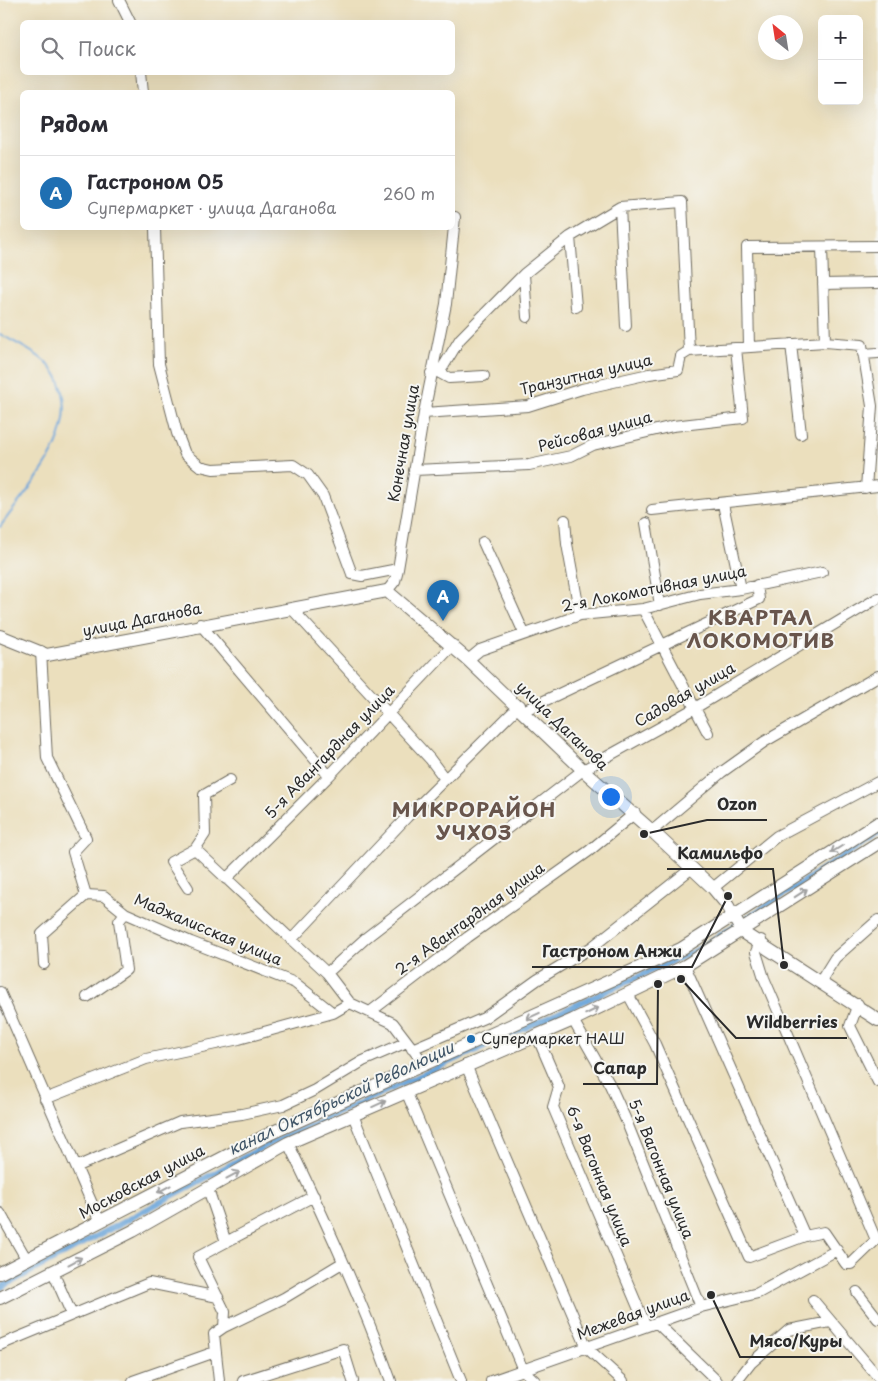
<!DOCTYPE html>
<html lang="ru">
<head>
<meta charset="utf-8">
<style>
	:root { --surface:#fff; --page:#f7f7f7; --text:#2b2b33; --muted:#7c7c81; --line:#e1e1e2; --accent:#1f6fb2 }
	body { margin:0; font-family:"Playpen Sans",sans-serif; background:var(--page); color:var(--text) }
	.controls { position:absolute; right:15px; top:15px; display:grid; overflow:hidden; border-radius:8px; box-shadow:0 5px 20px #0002 }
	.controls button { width:45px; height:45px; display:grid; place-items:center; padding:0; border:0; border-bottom:1px solid var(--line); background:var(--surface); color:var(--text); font:25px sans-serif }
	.compass { position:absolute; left:758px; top:15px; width:45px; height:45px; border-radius:50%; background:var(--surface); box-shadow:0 5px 20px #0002; rotate:330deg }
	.you { position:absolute; left:610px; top:796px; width:18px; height:18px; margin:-12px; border:4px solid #fff; border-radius:50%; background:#1a73e8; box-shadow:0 0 0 8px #1a73e833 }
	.badge { display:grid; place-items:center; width:32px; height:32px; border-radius:50%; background:var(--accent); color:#fff; font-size:16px; font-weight:700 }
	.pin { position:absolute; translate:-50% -41px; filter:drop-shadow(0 1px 2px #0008) }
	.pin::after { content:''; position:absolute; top:26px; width:18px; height:15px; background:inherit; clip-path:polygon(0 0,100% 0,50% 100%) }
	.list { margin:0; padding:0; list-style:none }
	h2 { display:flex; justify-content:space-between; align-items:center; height:65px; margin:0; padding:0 20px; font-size:21px }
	h2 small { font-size:16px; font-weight:400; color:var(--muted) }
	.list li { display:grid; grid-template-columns:32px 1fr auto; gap:15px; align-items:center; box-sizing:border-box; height:75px; padding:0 20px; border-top:1px solid var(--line) }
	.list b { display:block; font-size:19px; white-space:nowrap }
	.list p { margin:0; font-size:16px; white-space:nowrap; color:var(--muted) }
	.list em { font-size:16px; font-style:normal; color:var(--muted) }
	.icon { flex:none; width:28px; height:28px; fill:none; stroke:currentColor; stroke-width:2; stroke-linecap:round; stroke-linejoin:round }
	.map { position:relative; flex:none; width:878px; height:1381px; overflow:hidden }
	.search { position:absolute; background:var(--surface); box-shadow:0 5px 20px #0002; left:20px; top:20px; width:435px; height:55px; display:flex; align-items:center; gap:12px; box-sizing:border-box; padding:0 18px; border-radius:8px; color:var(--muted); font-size:19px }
	.panel { position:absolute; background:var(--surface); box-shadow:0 5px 20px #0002; left:20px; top:90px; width:435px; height:140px; border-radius:8px }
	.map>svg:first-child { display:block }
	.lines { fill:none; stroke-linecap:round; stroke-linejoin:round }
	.stream { stroke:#6ba5da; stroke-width:2 }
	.canal { stroke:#6ba5da; stroke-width:6 }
	.minor-casing { stroke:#6e6a5e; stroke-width:12 }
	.major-casing { stroke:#6e6a5e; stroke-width:14 }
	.minor { stroke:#fff; stroke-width:10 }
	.major { stroke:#fff; stroke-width:12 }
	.oneway { stroke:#a0a0a0 }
	.poi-dot { fill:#1f6fb2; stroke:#f6f6f2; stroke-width:2 }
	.labels { text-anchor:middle; stroke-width:4; stroke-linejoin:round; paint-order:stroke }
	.street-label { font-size:15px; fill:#2b2b2b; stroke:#f6f6f2 }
	.poi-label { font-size:15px; fill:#2b2b2b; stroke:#f6f6f2; text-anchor:start }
	.water-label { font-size:16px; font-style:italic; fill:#415668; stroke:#f6f6f2 }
	.district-label { font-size:20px; font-weight:bold; letter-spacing:1px; fill:#68554c; stroke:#f6f6f2 }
	.leader { fill:none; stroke:#2b2b2b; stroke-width:2 }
	.callout-dot { fill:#2b2b2b; stroke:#f6f6f2; stroke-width:2 }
	.callout-label { font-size:16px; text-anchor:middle; font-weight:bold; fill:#2b2b2b; stroke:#f6f6f2; stroke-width:4; stroke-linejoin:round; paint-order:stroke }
</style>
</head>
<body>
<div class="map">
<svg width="878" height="1381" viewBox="0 0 878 1381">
	<rect width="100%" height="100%" fill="#f6f6f2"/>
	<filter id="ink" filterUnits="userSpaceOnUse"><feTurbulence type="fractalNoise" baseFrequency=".02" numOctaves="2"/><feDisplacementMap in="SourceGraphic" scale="10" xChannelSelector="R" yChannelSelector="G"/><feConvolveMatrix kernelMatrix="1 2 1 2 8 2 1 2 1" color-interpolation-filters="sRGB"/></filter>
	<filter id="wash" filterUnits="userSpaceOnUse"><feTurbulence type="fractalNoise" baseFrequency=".0096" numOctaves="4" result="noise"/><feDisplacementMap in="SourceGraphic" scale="20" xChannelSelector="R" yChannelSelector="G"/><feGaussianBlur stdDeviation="1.12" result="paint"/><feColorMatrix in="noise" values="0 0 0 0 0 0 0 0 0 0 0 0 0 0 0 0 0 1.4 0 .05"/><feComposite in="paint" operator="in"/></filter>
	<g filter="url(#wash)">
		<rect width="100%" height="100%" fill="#ebdfbd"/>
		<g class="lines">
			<path class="stream" d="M0,334C19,345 48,357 58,378C84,433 30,485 0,527"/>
			<path class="canal" d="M0,1288L269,1144L695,951L878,834"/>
		</g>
	</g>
	<g filter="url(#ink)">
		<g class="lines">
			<g class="minor-casing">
				<path id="minor" d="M119,0L130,22
					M141,72L143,92
					M620,207L626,326
					M155,228L159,364L177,433L185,454L200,466L213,469L293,465L308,475L323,496L352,574L362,576L398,569
					M570,237L576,307
					M822,247L825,342
					M524,274L527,317
					M823,284L878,283
					M791,344L801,434
					M749,347L747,247L878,246
					M863,354L878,353
					M438,372L449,378L484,376
					M431,373L443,367L460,339L524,274L570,237L620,207L682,202L689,351
					M424,413L528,406L582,389L649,374L678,370L681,356L689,351L825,342L862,345L872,406L866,488
					M414,470L529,465L571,456L593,445L673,426L743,418L736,348
					M723,504L741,589
					M652,510L878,486
					M565,520L567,544L580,615
					M646,523L660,605
					M483,542L524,633
					M387,591L395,581L398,569L424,413L446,304L455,217
					M292,609L430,759L445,779
					M643,609L708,733
					M200,624L329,776
					M41,651L47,758L86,838L73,852L86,895L104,896L125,913L191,942L295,983L333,1013
					M468,660L480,650L580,615L643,609L700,594L741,589L822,572
					M523,711L759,599L757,585
					M230,780L204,795L205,834L195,849L327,973L350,1003
					M652,831L722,772L764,742L878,676
					M226,879L329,776L453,645
					M188,888L171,862L195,849
					M713,888L777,836L878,782
					M291,940L407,817L520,705
					M761,940L756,952L764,978L876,1240
					M44,964L42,934L86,895
					M685,966L805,1236
					M327,973L367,937L583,770L695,708L878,598
					M820,982L835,958L878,920
					M0,992L100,1222
					M628,994L655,1044L749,1257L805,1236L824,1232L846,1264H851L878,1238
					M87,997L126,970L119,921L125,913
					M350,1003L393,1023L425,1065
					M858,1004L850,1026L878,1082
					M370,1012L468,937L589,851L635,813
					M573,1020L610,1085L625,1118L701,1307
					M537,1036L559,1087L553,1107L646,1326
					M412,1049L484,1018L537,980L592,947L692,868
					M466,1065L587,1348L623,1381
					M406,1091L523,1370L535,1381
					M45,1099L146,1059L239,1039L333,1013L350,1003
					M353,1115L461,1381
					M288,1143C326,1221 362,1300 391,1381
					M76,1167L180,1122L242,1114L283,1105L315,1090L363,1061L407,1042
					M208,1189L226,1242L198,1257L225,1312L224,1327L214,1334L219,1381
					M0,1213L27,1260
					M226,1242L314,1196
					M53,1272L72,1315
					M857,1292L878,1319
					M813,1300L878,1377
					M657,1323L717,1381
					M224,1327L284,1298L342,1263
					M0,1345L149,1283L218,1297
					M133,1381L215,1352
					M243,1381L343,1349L353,1381
					M491,1381L701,1307L758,1293L837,1250
					M737,1381L751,1363L789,1330L830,1322"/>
			</g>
			<g class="major-casing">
				<path id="major" d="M0,636L47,655L387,591L468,660L583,770L652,831L713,888L728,906L742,932L878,1020
					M0,1273L271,1133L681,949L878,823
					M0,1298L133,1231L288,1143L573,1020L685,966L878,843"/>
			</g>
			<use href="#minor" class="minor"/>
			<use href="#major" class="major"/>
		</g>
		<defs><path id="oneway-shaft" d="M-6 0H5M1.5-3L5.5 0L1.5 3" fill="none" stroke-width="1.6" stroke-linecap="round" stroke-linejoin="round" transform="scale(1.25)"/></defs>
		<g class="oneway">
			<use href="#oneway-shaft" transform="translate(837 849) rotate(148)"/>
			<use href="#oneway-shaft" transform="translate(801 893) rotate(-33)"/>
			<use href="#oneway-shaft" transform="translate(592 1011) rotate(-26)"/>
			<use href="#oneway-shaft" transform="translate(533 1016) rotate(155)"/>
			<use href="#oneway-shaft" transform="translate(379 1104) rotate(-24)"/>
			<use href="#oneway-shaft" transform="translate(233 1175) rotate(-28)"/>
			<use href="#oneway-shaft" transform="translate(164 1189) rotate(152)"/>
			<use href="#oneway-shaft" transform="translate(75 1261) rotate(-28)"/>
		</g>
	</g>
	<circle class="poi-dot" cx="471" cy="1039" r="5"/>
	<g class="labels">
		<g class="street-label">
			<text transform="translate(586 375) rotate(-13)" y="5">Транзитная улица</text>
			<text transform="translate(595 432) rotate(-15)" y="5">Рейсовая улица</text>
			<text transform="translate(404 443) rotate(-80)" y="5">Конечная улица</text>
			<text transform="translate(654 589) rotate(-11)" y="5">2-я Локомотивная улица</text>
			<text transform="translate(142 620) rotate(-11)" y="5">улица Даганова</text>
			<text transform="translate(685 695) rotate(-30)" y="5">Садовая улица</text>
			<text transform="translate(562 726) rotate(44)" y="5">улица Даганова</text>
			<text transform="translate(330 752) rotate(-46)" y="5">5-я Авангардная улица</text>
			<text transform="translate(470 919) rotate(-36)" y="5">2-я Авангардная улица</text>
			<text transform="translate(208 930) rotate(23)" y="5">Маджалисская улица</text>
			<text transform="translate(661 1169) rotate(68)" y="5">5-я Вагонная улица</text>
			<text transform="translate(599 1176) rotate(68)" y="5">6-я Вагонная улица</text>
			<text transform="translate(142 1182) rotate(-28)" y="5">Московская улица</text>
			<text transform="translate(633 1315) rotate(-20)" y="5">Межевая улица</text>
		</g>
		<g class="poi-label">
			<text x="481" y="1044">Супермаркет НАШ</text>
		</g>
		<g class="water-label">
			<text transform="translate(341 1098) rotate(-25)" y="6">канал Октябрьской Революции</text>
		</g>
		<g class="district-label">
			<text x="761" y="625">КВАРТАЛ<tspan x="761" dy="23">ЛОКОМОТИВ</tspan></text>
			<text x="474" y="817">МИКРОРАЙОН<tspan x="474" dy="23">УЧХОЗ</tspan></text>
		</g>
	</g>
	<path class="leader" d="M644 834L707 820H767M784 965L773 869H667M728 896L692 967H532M681 979L736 1038H847M658 984L657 1084H583M711 1295L740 1357H852"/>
	<g class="callout-dot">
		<circle cx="644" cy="834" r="5"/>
		<circle cx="784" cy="965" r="5"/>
		<circle cx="728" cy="896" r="5"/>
		<circle cx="681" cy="979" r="5"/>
		<circle cx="658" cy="984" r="5"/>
		<circle cx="711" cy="1295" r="5"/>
	</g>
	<g class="callout-label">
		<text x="737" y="810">Ozon</text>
		<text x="720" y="859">Камильфо</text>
		<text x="612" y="957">Гастроном Анжи</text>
		<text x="792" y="1028">Wildberries</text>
		<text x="620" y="1074">Сапар</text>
		<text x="796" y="1347">Мясо/Куры</text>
	</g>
</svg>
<div class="controls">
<button>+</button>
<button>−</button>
</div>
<svg class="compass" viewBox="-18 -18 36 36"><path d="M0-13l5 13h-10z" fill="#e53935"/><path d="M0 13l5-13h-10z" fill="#7c7c81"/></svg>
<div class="you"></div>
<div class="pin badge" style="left:443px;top:621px">A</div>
<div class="search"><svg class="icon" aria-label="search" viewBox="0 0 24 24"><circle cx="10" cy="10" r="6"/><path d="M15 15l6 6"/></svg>Поиск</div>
<section class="panel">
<h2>Рядом<small></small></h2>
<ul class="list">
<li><span class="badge">A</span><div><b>Гастроном 05</b><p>Супермаркет · улица Даганова</p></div><em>260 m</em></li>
</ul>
</section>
</div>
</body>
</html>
